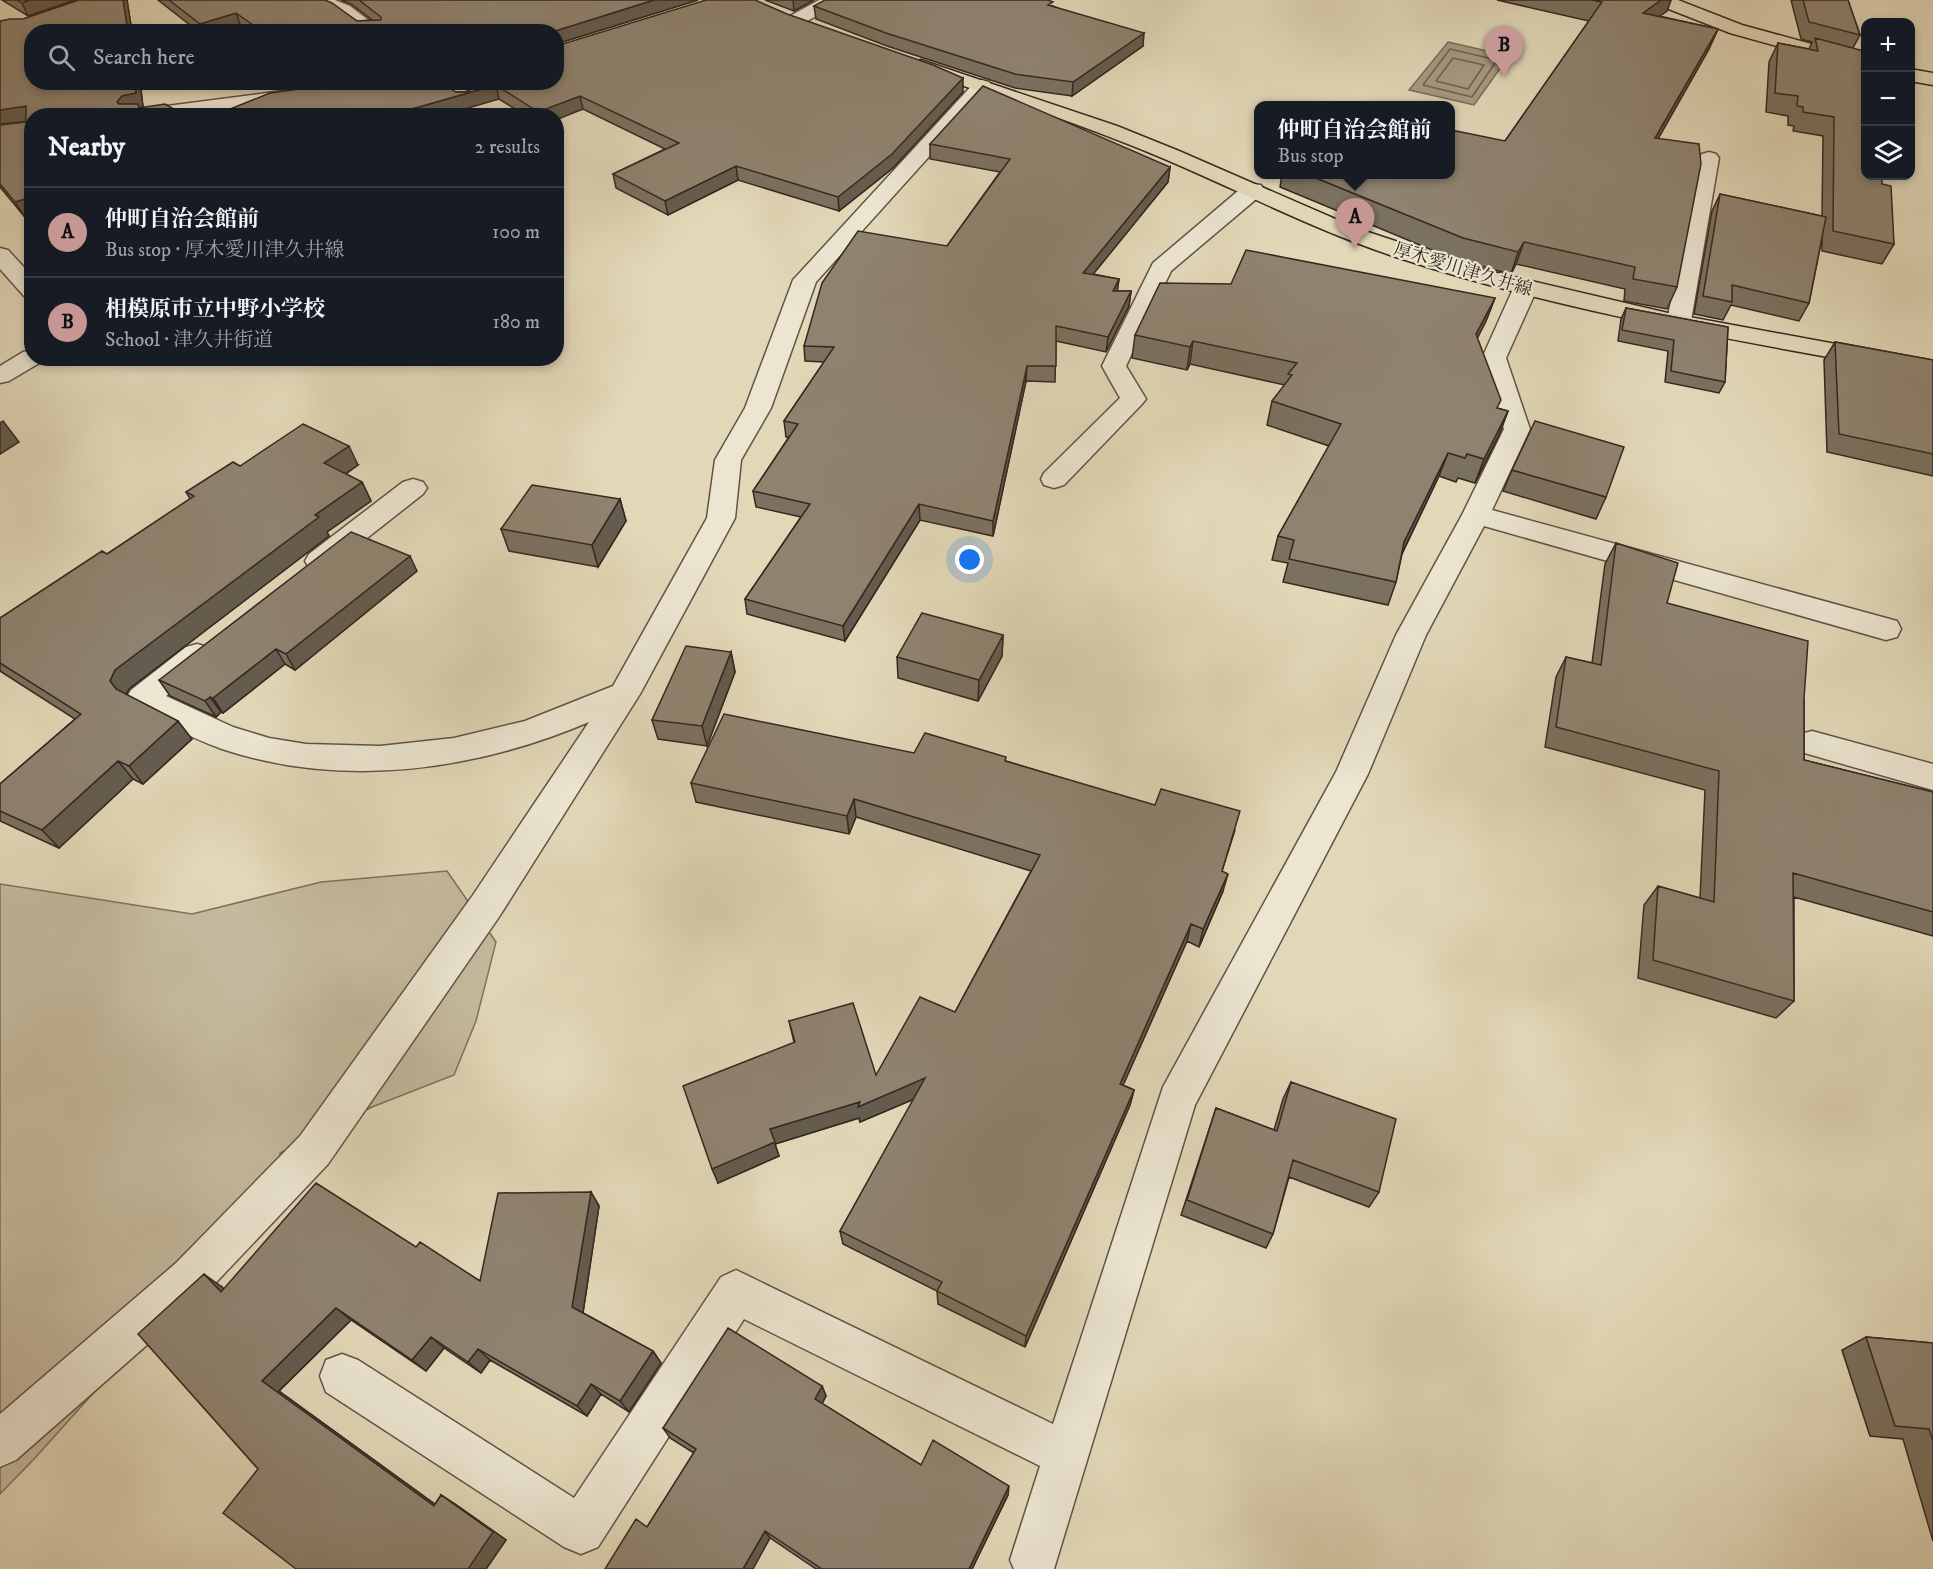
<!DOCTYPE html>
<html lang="en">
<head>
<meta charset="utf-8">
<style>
	:root { --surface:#171b24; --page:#242831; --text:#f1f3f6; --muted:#9ea1a6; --line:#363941; --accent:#c59692 }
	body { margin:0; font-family:"IM FELL DW Pica","Noto Serif JP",serif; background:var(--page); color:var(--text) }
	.controls { position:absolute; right:18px; top:18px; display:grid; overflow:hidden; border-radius:12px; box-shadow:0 3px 9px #0003 }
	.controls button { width:54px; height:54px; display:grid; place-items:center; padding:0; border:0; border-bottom:2px solid var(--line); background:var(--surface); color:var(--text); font:30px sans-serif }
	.you { position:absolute; left:970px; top:560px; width:21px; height:21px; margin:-15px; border:4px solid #fff; border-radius:50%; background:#1a73e8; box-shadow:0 0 0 9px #1a73e833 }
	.badge { display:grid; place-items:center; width:39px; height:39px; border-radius:50%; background:var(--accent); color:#111; font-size:20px; font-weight:700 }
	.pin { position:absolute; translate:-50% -50px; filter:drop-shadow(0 2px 3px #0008) }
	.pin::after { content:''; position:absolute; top:32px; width:21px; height:18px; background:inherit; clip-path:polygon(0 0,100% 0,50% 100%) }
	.popup { position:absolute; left:1254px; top:101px; width:201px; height:78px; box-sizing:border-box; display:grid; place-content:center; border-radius:12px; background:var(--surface); filter:drop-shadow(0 2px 4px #0005); font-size:20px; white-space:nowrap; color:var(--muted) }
	.popup b { font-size:22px; color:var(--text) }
	.popup::after { content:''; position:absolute; left:50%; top:100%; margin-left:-12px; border:12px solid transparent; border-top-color:var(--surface) }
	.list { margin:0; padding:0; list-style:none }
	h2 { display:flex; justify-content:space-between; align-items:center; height:78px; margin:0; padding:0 24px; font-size:26px }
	h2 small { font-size:20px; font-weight:400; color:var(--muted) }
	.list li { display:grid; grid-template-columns:39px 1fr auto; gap:18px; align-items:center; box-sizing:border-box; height:90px; padding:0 24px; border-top:2px solid var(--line) }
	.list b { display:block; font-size:22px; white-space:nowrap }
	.list p { margin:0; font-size:20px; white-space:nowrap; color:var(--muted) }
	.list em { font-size:20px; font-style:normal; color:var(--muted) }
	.icon { flex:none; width:33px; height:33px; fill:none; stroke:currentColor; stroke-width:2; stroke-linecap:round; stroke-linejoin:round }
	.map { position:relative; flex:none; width:1933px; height:1569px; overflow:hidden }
	.search { position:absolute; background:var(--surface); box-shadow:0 3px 9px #0003; left:24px; top:24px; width:540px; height:66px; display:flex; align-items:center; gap:15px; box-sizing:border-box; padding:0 21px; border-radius:24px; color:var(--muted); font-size:22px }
	.panel { position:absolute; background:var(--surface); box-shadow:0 3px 9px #0003; left:24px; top:108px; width:540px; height:258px; border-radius:24px }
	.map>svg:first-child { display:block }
	.green { fill:#c5ba9e; stroke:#7e7060; stroke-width:1.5 }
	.water { fill:#a89c85; stroke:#7a6d5d; stroke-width:1.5 }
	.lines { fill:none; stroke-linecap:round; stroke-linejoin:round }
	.shore { stroke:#6f6253; stroke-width:1.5 }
	.minor-casing { stroke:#615347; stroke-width:3 }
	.major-casing { stroke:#362721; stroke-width:3 }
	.highway-casing { stroke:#362721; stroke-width:3 }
	.minor { fill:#ece6d1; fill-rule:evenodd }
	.major { fill:#e2d8b8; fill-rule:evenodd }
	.highway { fill:#e2d8b8; fill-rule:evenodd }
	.wall { fill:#7b7160; stroke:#362721; stroke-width:1.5 }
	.shaded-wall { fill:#645c4e; stroke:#362721; stroke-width:1.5 }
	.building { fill:#8f8370; stroke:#362721; stroke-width:1.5 }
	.labels { text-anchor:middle; stroke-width:4.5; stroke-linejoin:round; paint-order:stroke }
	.far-street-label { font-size:18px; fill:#362721; stroke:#ece6d1 }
</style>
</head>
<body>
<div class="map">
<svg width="1933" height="1569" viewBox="0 0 1933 1569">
	<rect width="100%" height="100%" fill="#e2d8b8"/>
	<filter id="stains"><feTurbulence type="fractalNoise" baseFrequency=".00333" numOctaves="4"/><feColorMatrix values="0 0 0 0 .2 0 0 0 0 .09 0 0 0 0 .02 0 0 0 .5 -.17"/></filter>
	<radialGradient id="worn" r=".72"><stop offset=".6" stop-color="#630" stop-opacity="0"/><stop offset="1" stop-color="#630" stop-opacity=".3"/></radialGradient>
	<path class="green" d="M447,871L496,942L476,1021L454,1075L372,1107L280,1153L281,1184L35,1458L0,1494V884L192,914L321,882Z"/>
	<path class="water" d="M1448,42L1509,56L1474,105L1409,90Z"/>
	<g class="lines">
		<path class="shore" d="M1450,49L1497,60L1472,97L1423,85Z
			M1453,58L1484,65L1468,89L1436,81Z"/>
		<g class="minor-casing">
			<path id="minor" d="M311,0H335L350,6L384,32H363L338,14L314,4Z
				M819,0H841L838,4L800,25H788L785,21L788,17Z
				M982,80L989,82L992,86L989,90L816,282L771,408L741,460L735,518L640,694L499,917L328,1164L206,1293L16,1460L0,1467V1414L176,1263L300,1136L473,895L589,722C474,771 342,789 222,749C190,738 161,721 131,706L126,698L131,690L186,647L197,644L208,647L212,655L208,663L166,696L233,727L269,738L306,744L380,746L454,738L525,721L613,686L707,518L715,460L745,408L793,280L975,82Z
				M436,82H457L475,100L472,104C457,108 444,94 436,82Z
				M290,90L297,92L300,96L297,100L185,116H126L129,112L136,110Z
				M1709,152L1716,154L1719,158L1691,321L1687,326L1679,328L1671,326L1667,321L1699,158L1702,154Z
				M1253,184L1261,185L1264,190L1261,195L1171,271L1126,366L1146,399L1142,404L1064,485L1054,488L1044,485L1041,479L1044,473L1120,398L1102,366L1153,263L1245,185Z
				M0,248L8,250L32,276V298L24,296L0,269Z
				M1525,282L1533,284L1537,289L1506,358L1530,429L1492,510L1886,618L1897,621L1901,629L1897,637L1886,640L1484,526L1426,635L1368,774L1195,1105L1054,1569H1014L1010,1560L1040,1466L744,1319L598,1547L581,1554L564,1547L326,1392L320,1376L326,1360L342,1354L358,1360L574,1498L721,1277L736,1270L1053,1424L1163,1087L1336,772L1396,635L1462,515L1504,429L1482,358L1513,289L1517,284Z
				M32,350V358H43L41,362L9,381L0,383V366L23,352Z
				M413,479L423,482L427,488L423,494L329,568L319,571L309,568L305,561L309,554L403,482Z
				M1812,731L1933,764V790L1801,752L1796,743L1801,734Z"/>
		</g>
		<g class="major-casing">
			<path id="major" d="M921,60L1117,126L1179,151L1356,228L1480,269L1668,313L1933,362V376C1754,343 1572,315 1399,258C1319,232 1244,193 1167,160C1085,125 999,97 914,70L912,66L914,62Z"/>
		</g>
		<g class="highway-casing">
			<path id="highway" d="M1653,0H1678L1742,25L1866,59V71L1730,33L1656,4Z
				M1910,69L1933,73V85L1910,81Z"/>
		</g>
		<use href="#minor" class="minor"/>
		<use href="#major" class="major"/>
		<use href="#highway" class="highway"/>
	</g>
	<path class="wall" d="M2,0H75L28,16Z
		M79,0H127L132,32L32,82H140L143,107L186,116H32L24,216L0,187V125L23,19Z
		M158,0H325L357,21L372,20L351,4L341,0H698L556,44V32H248L241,27L225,32H199Z
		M765,0H814L794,11Z
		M1497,0H1671L1667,11L1659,16L1718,29L1709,49L1658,139L1677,287L1667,309L1624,301L1625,289L1516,264L1511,274L1456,260L1280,187L1282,174H1451L1505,141L1589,21Z
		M1791,0H1848L1860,35L1853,48L1866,176L1882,184L1894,244L1882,264L1822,251V238L1809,303L1799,321L1731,305L1723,320L1694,314L1712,211L1720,194L1822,216L1823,136L1793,131L1794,126L1788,125V116L1766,112L1769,62L1778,43L1809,49L1812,42L1801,39Z
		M814,6H1053L1143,46L1072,96L1015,88L887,46L816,19Z
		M461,82H556L963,92L893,168L839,211L738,180L668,215L616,188L613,174L665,149L583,109L556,116H526L499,99L456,92H468L469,91Z
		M930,144L1170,167L1168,182L1093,274L1119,279L1117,291H1131L1129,306L1106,352L1056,341L1055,382L1026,381L993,536L920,520L845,641L747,614L745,599L801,517L756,507L753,491L789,437H786L784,421L824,362L805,361L804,346L947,246L1000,172L930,159Z
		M1495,298L1486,321L1477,338L1497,408L1508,411L1499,435L1475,483L1458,478L1456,482L1439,476L1402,554L1396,582L1388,605L1283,582L1288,563L1272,560L1278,536L1329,446L1267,425L1272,401L1285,385L1190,364L1187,370L1132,358L1135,335Z
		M1626,308L1728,327L1725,382L1719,393L1665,382L1668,351L1618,341L1621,319Z
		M1835,342L1933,360V476L1827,452L1824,360Z
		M358,465L346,474L362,482L371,501L327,532L329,536L129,689L126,695L192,739L143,784L133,779L59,848L0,821V784L75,719L0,671V618L107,554L190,499L186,492L240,466Z
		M1512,470L1606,497L1596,519L1503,491Z
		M620,499L626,521L598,567L509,551L501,529Z
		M1616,543L1667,603L1804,699V760L1933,792V936L1794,897V1001L1776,1018L1638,978L1644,905L1658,886L1700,898L1705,790L1545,747L1556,677L1566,657L1592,663L1605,564Z
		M417,571L295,670L285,664L223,713L221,712L216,717L170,696L159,680Z
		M1003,635L1002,656L978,701L898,678L897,657Z
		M731,652L735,672L707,746L658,739L652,720Z
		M914,753L1006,761L1235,830L1222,871L1223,891L1199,947L1187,941L1123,1085L1134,1090L1130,1105L1025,1347L938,1304L937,1291L843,1244L840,1231L914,1099L860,1122L859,1118L775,1144L779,1156L718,1183L794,1042L789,1021L876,1075L955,1012L1031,871L856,817L849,834L696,802L691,783Z
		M1291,1082L1379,1192L1369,1207L1289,1177L1273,1234L1266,1248L1181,1215L1216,1108L1274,1130L1283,1099Z
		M591,1192L599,1206L583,1313L653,1351L661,1363L629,1412L601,1394L587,1416L490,1360L481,1373L444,1348L426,1371L351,1320L279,1391L435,1504L441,1495L455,1504L506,1540L486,1569H296L258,1469L222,1287L224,1289L416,1247L480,1281Z
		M1866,1337L1933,1343V1541L1903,1439L1870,1436L1842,1350Z
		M822,1386L826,1396L822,1404L921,1465L1008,1495L972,1569H816L770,1538L647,1527L694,1453L670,1438L663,1428Z"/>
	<path class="shaded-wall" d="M29,0H75L28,16L22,3Z
		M123,0H127L132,32H128Z
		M654,0H698L556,44V32H552Z
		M793,0H814L794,11Z
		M1661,0H1671L1667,11L1636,33L1643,13Z
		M236,13L241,27L225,32H204L200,24Z
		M1718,29L1709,49L1646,160L1655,138Z
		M1144,33L1143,46L1072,96L1073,82Z
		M963,78V92L893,168L839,211L838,197Z
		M135,82H140L143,107L128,110L117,102L122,96Z
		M496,85L499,99L441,116H387Z
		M580,96L583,109L556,120V116H539L538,112Z
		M26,106L32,121L0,124V110Z
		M736,166L738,180L668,215L665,201Z
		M1170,167L1168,182L1082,288L1083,273Z
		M32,197V214L24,216L15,202Z
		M1524,242L1516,264L1511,274L1518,252Z
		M1119,279L1117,294L1113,291Z
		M1131,291L1129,306L1106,352L1108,337Z
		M1495,298L1486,321L1468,357L1476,334Z
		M1193,341L1190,364L1187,370L1190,347Z
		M1027,366L1026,381L993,536V521Z
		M1508,411L1499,435L1475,483L1484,459Z
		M3,421L19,442L0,454V423Z
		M349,446L358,465L333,482L324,463Z
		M1448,453L1439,476L1396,566L1404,542Z
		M362,482L371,501L327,532L329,536L129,689L124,699L110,681L115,670L315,515Z
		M620,499L626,521L598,567L592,545Z
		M919,504L920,520L845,641L843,626Z
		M410,556L417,571L295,670L286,654Z
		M1003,635L1002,656L978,701L979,680Z
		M276,649L285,664L223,713L213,698Z
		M731,652L735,672L707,746L702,726Z
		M210,697L221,712L216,717L205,701Z
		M178,721L192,739L143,784L129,766Z
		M118,761L133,779L59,848L42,830Z
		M854,799L856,817L849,834L847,816Z
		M1228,874L1223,891L1199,947L1203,929Z
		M1191,924L1187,941L1117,1099L1120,1084Z
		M925,1078L926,1094L860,1122L859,1118L775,1144L779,1156L718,1183L712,1169L770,1129Z
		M1134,1090L1130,1105L1025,1347L1026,1336Z
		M591,1192L599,1206L582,1319L572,1307Z
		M204,1274L222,1287L239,1305L221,1292Z
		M336,1308L351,1320L279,1391L448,1514L434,1506L262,1381Z
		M431,1337L444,1348L426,1371L412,1360Z
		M478,1349L490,1360L481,1373L468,1362Z
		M653,1351L661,1363L629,1412L620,1401Z
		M591,1384L601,1394L587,1416L577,1406Z
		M822,1386L826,1396L819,1409L815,1399Z
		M1009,1486L1008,1495L972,1569H969Z
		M441,1495L455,1504L506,1540L486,1569H468Z
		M765,1531L770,1538L753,1569H743Z"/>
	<path class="building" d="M17,0H29L22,3Z
		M79,0H123L128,32H32V82H135L136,93L122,96L117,102L119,104H138L139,108L165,104L186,116H32V197L15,202L0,184V125L26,122V106L0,110V21L10,19H23Z
		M169,0H325L332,3L357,21L381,20V17L359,0H654L552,32H263L236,13L200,24Z
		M706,0H755L787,14L933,65L963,78L892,154L838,197L736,166L665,201L613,174L679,143L580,96L538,112L496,85L387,116H213L270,93L349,82H441L456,92H468L473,86L470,82H556V46Z
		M825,0H1048L1053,2L1048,5L1144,33L1073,82L1015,74L886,33L814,6Z
		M1592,0H1661L1643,13L1718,29L1655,138L1699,144L1701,164L1677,287L1633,279L1635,267L1524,242L1518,252L1463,238L1306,174H1451V130L1505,141L1602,2Z
		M1803,0H1848L1860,35L1809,22Z
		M1815,38L1864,51L1866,87V176H1882V184L1891,186L1894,244L1833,231L1834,117L1803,112V107L1797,106L1798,96L1775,93L1778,43L1818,51Z
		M983,86L1170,167L1083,273L1119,279L1113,291H1131L1108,337L1056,326V366H1027L993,521L919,504L843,626L745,599L810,504L753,491L798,424L784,421L834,347L804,346L822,283L858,231L947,246L1010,159L930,144Z
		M1720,194L1826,217L1809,303L1732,285V302L1703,296Z
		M1246,250L1495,298L1476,334L1501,400L1497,408L1508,411L1484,459L1467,454L1465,458L1448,453L1404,542L1396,582L1289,559L1294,540L1278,536L1341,424L1272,401L1292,375L1288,374L1297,363L1193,341L1190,347L1135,335L1160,283L1231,284Z
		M1626,308L1728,327L1725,382L1671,371L1674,340L1622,330Z
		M1835,342L1933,360V454L1839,434Z
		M1535,421L1624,447L1606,497L1512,470Z
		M303,424L349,446L324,463L362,482L315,515L319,517L115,670L110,681L116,689L178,721L129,766L118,761L42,830L0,811V784L81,714L0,663V618L102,551L107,554L194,496L186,492L233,462L240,466Z
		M532,485L620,499L592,545L501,529Z
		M351,532L410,556L286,654L276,649L213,698L210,697L205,701L159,680Z
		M1616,543L1678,563L1667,603L1808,641L1804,699V760L1933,792V912L1793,873L1794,1001L1653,960L1658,886L1714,902L1719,771L1556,727L1566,657L1601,665Z
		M922,613L1003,635L979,680L897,657Z
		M686,646L731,652L702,726L652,720Z
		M724,714L914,753L925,733L1006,757L1005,761L1155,805L1161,789L1240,811L1222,871L1228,874L1203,929L1191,924L1120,1084L1134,1090L1026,1336L937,1291L942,1282L840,1231L925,1078L858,1107L860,1102L770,1129L775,1142L712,1169L683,1086L795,1042L789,1021L853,1003L876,1075L920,997L955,1012L1040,855L854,799L847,816L691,783Z
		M1291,1082L1396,1119L1379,1192L1293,1160L1273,1234L1187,1200L1216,1108L1277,1131Z
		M316,1183L416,1247L420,1242L480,1281L498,1193L591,1192L572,1307L653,1351L620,1401L591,1384L577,1406L478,1349L468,1362L431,1337L412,1360L336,1308L262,1381L434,1506L441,1495L493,1532L468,1569H296L223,1513L258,1469L138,1334L204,1274L221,1292Z
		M728,1328L822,1386L815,1399L921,1465L933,1440L1009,1486L969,1569H822L765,1531L743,1569H605L636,1519L647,1527L696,1449L663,1428Z
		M1866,1337L1933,1343V1441L1929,1429L1895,1426Z"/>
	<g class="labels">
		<g class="far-street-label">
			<text transform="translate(1463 269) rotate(17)" y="6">厚木愛川津久井線</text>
		</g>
	</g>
	<rect width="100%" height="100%" filter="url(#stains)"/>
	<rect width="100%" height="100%" fill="url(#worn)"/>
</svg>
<div class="controls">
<button>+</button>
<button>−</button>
<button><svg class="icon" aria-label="layers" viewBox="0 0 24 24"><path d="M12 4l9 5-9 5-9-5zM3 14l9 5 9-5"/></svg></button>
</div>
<div class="you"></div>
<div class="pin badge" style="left:1355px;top:248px">A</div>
<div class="popup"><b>仲町自治会館前</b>Bus stop</div>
<div class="pin badge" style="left:1504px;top:76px">B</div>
<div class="search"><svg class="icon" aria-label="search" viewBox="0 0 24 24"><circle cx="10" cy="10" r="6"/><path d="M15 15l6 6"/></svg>Search here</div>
<section class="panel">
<h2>Nearby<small>2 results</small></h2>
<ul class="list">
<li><span class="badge">A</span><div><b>仲町自治会館前</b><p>Bus stop · 厚木愛川津久井線</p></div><em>100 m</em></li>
<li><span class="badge">B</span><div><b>相模原市立中野小学校</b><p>School · 津久井街道</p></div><em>180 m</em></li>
</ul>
</section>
</div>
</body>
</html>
